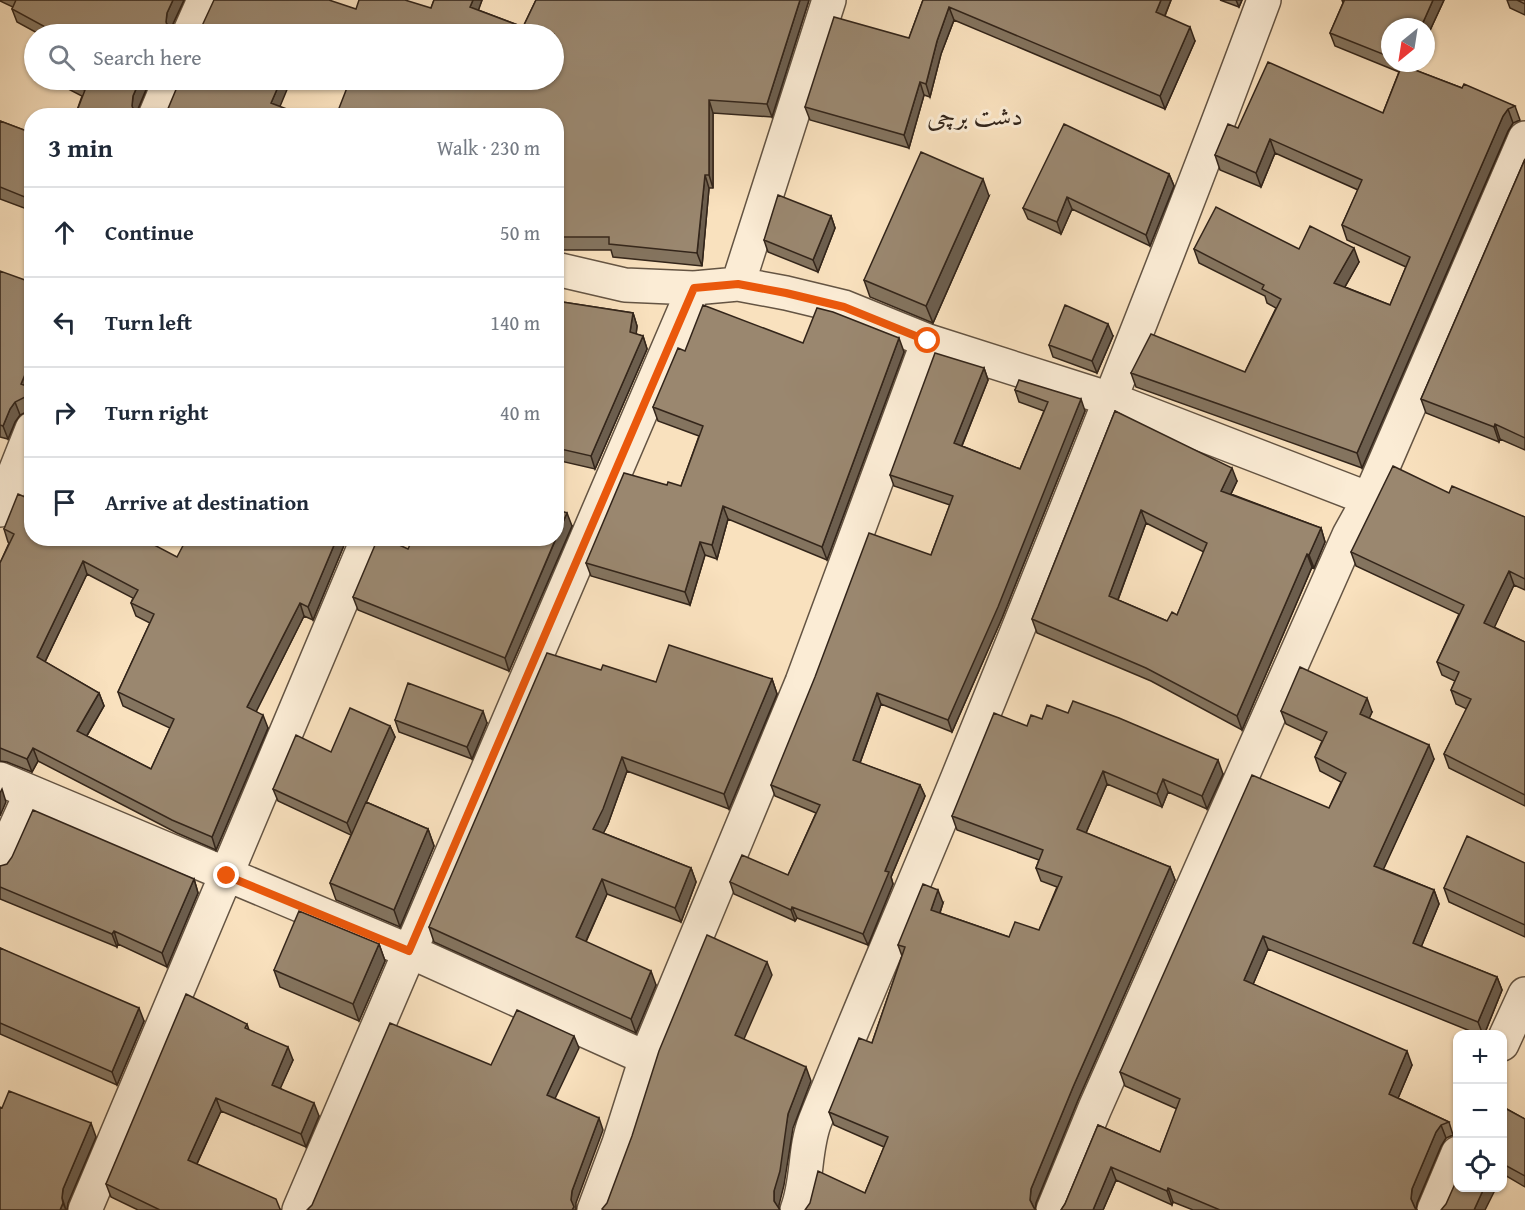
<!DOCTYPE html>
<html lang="en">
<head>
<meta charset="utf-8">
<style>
	:root { --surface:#fff; --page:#f2f2f3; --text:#1f2937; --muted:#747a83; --line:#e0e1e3 }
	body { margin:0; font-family:"Gentium Book Plus",Amiri,serif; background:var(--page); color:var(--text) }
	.controls { position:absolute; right:18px; bottom:18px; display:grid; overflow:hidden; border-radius:12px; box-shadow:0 2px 4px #0004 }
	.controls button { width:54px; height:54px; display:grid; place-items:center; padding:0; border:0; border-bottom:2px solid var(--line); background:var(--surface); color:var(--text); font:30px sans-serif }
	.compass { position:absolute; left:1381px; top:18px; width:54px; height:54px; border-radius:50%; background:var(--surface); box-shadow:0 2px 4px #0004; rotate:210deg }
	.stop { position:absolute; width:18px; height:18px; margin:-14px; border:4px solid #ea580c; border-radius:50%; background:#fff }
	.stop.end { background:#ea580c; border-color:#fff; box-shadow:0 2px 6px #0008 }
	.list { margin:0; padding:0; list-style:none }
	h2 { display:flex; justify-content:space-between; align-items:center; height:78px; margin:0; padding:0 24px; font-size:26px }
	h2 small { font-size:20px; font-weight:400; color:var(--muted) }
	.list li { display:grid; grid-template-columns:39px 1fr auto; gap:18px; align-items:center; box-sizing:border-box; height:90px; padding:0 24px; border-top:2px solid var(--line) }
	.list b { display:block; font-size:22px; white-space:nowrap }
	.list em { font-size:20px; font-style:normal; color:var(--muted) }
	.icon { flex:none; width:33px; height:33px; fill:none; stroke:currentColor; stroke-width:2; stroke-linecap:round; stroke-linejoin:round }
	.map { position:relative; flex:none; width:1525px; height:1210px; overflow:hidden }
	.search { position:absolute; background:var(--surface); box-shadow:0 2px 4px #0004; left:24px; top:24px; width:540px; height:66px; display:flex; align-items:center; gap:15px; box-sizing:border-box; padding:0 21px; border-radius:33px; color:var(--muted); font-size:22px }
	.panel { position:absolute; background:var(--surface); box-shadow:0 2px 4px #0004; left:24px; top:108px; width:540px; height:438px; border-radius:24px }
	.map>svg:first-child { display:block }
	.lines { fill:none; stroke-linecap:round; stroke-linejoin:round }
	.minor-casing { stroke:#645443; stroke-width:36 }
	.minor { stroke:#fbecd5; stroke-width:33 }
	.wall { fill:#84745f; stroke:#33251a; stroke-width:1.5; fill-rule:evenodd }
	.shaded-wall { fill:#6c5e4e; stroke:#33251a; stroke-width:1.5 }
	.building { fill:#9a876f; stroke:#33251a; stroke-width:1.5; fill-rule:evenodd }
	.route { stroke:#ea580c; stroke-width:8 }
	.labels { text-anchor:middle; stroke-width:6; stroke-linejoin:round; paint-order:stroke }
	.neighbourhood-label { font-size:26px; fill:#33251a; stroke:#fbecd5 }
</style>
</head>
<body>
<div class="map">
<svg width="1525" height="1210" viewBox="0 0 1525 1210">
	<rect width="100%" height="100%" fill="#f9e1be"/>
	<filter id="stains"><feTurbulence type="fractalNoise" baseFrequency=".00333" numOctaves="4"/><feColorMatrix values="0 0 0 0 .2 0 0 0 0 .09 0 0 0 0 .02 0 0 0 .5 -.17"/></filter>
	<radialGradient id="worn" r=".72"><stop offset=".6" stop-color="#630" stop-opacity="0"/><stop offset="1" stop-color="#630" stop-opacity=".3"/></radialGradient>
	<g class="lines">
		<g class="minor-casing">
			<path id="minor" d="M189,34L204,0
				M155,116L170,80
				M556,269L625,285L694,288L738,284L786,293L844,307L928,341L1110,399L1369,499
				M738,284L829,0
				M0,510L32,429
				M0,779L409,951L646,1058
				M0,862L31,793
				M1502,1044L1525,994
				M85,1210L368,538
				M299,1210L694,288
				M594,1210L619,1143L646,1058L802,682L928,341
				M797,1210C808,1182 804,1149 815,1121C861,1006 911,892 958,777C1063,519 1167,261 1264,0
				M1053,1210L1095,1108L1349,535L1369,499L1525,138
				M1434,1210L1458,1153"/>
		</g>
		<use href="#minor" class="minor"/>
	</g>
	<path class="wall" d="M0,0H184L172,26L171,33L173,34H39L17,22L12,9L13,7L0,1Z
		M434,0H482L478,10L523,27L536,0H809L772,117L713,113V188H709L702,266L613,257L611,250H556V116L348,85L333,80H554L356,9L431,8Z
		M923,0H1171L1165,16L1195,41L1165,109L954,20L941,54L930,97L924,95L909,148L810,120L805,107L909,38Z
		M1220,0H1242L1239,7Z
		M1342,0H1444L1426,39V27H1390V63H1415L1412,69L1462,88L1515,106L1520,120L1513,123L1508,131L1362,468L1136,387L1131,373L1245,372L1276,308L1267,303L1265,296L1199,263L1194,249H1299L1359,262L1345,287L1390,305L1406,267L1347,240L1342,225L1358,190L1275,153L1261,187L1220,170L1215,155L1238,128L1383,113L1399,72L1335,46L1330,33L1343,3Z
		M1507,0H1525V15L1510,8Z
		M51,80H150L138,109L137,116H75L82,96Z
		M0,121L32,133V211L0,199Z
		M1525,159V450L1500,439L1499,442L1426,413L1421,399Z
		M1169,174L1174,186L1150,246L1072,209L1061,234L1028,219L1023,208Z
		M989,196L933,323L870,297L864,280Z
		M831,216L835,228L818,272L768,252L764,240Z
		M0,271L30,387L32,388V411L30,410L20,415L15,422L8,439L0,437Z
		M556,301L633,313L637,326L636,334L643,336L647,349L595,469L556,460Z
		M1113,336L1097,373L1053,357L1049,345Z
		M803,343L904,352L827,560L728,519L717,559L705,555L690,605L591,576L586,563L667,485L681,486L699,436L658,421L653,407L685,351Z
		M984,368L988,380L962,446L1020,469L1044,411L1019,402L1015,390L1085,411L1002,618L952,732L881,704L860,763L920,785L925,796L891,877L893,884L868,945L797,918L795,921L734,894L730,882L788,875L816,813L775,796L771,785L931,555L950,505L894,486L890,475Z
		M1115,411L1237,481L1231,494L1321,528L1325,542L1314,568L1312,567L1242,730L1151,681L1037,633L1032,619ZM1146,523L1204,552L1177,615L1167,621L1118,600Z
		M1449,493L1525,517V590L1514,585L1494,627L1525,642V806L1449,768L1444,754L1467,709L1456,704L1451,690L1455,681L1442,675L1437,662L1459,614L1356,566L1351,552Z
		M572,526L509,671L358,610L353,597L408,549Z
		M4,529L177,557L347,538L313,620L304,616L256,711L268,728L216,850L177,833L38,761L32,772L7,762L0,761V563L9,543L8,542ZM87,574L133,598L131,603L136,616L150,623L118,692L123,706L170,728L151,769L87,736L104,706L99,693L45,662Z
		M601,670L656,682L772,679L777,694L729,809L627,771L608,824L603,833L691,868L696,882L681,922L607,894L586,942L656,985L636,1033L434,942L429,927Z
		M1281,711L1372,712L1369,718L1434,759L1383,869L1434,890L1439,904L1421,947L1497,977L1502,990L1484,1035H1480L1268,949L1253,984L1412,1065L1398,1098L1449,1122L1453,1135L1446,1138L1441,1146L1417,1203L1416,1209L1417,1210H1193L1173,1202L1172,1205L1116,1180L1103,1210H1061L1065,1204L1098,1125L1160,1152L1177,1109L1125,1086L1120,1072L1329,808L1341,782L1320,771L1315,757L1322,741L1286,724Z
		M395,720L487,723L472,759L399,732Z
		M390,726L395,737L366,802L428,829L434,846L400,927L336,900L330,883L351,835L278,801L273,789L331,752Z
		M1027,726L1223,774L1207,809L1168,792L1162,807L1107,784L1086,833L1170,867L1175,880L1078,1100L1036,1203L1035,1209L865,1193L884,1147L834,1125L829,1112L872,1043L902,956L898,945L943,903L940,913L1009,937L1039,930L1057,887L1041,881L1036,868L1039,860L957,830L952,816Z
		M1525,863V937L1449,902L1444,888Z
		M0,866L194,879L198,893L167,967L118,944L117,947L0,899Z
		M379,944L385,961L359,1021L280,987L274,970Z
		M0,948L144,1021L117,1085L0,1034Z
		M247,1024L249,1030L293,1060L280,1088L319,1116L306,1147L221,1111L197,1164L281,1210H138L111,1197L106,1184Z
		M1503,1107L1525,1119V1187L1503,1174Z"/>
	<path class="shaded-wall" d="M173,0H184L172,26L171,34L166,22L167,13Z
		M473,0H482L475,20L470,7Z
		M800,0H809L772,117L767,104Z
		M1161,0H1171L1161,25L1156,12Z
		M1236,0H1242L1239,7Z
		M1433,0H1444L1426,39V27H1421Z
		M949,7L954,20L941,54L930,97L926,84L937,41Z
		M1190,27L1195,41L1165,109L1160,96Z
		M1405,63H1415L1409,76Z
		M140,80H150L138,109L137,116H135L132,106L133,96Z
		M281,80H291L276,116L271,103Z
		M920,82L924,95L909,148L904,135Z
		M709,100L713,113V188L709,175Z
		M1508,109L1513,123L1508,131L1362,468L1357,453L1503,116Z
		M1270,139L1275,153L1261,187L1256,173Z
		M1169,174L1174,186L1150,246L1146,235Z
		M705,175L709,188L702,266L697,253Z
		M983,179L989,196L933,323L926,306Z
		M1067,197L1072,209L1061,234L1057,222Z
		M831,216L835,228L818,272L813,260Z
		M1354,248L1359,262L1339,297L1334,283Z
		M633,313L637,326L635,345L630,332Z
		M1108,324L1113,336L1097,373L1092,361Z
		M643,336L647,349L595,469L591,456Z
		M899,338L904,352L827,560L822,547Z
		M32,358V383L26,397L21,384Z
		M984,368L988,380L958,455L954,443Z
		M1081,399L1085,411L1002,618L952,732L948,720Z
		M15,402L20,415L15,422L8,439L3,426L10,409Z
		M1495,424L1500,439L1499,442L1494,427Z
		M1232,468L1237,481L1226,504L1221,491Z
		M723,506L728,519L717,559L712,545Z
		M1141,510L1146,523L1114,610L1109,596Z
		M567,513L572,526L509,671L505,658Z
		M1321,528L1325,542L1314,568L1309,555Z
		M337,538H347L313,620L308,607Z
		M700,542L705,555L690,605L685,592Z
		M1307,554L1312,567L1242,730L1237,716Z
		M83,561L87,574L41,670L37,657Z
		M1509,571L1514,585L1490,637L1484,623Z
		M300,603L304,616L252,720L247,707Z
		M772,679L777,694L729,809L724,794Z
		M99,693L104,706L82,744L77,731Z
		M877,693L881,704L857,771L853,760Z
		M1367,698L1372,712L1365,728L1360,714Z
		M483,711L487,723L472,759L467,747Z
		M263,715L268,728L216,850L212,837Z
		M390,726L395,737L352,835L347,823Z
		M1429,745L1434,759L1379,879L1374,866Z
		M33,748L38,761L32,772L27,759Z
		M622,757L627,771L608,824L598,844L593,829Z
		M1218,760L1223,774L1207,809L1202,796Z
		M1103,771L1107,784L1082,842L1077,829Z
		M1163,779L1168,792L1162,807L1157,794Z
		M920,785L925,796L891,877L893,884L868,945L863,934L885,871Z
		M2,789L6,802L0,816V793Z
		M428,829L434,846L400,927L394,910Z
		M1170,867L1175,880L1078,1100L1036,1203L1035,1210L1030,1200L1031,1189L1073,1087Z
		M691,868L696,882L681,922L675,908Z
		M194,879L198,893L167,967L162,953Z
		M602,879L607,894L581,952L576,937Z
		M938,890L943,903L936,924L931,910Z
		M1434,890L1439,904L1417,957L1413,943Z
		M792,907L797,918L795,921L791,910Z
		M114,931L118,944L117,947L112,934Z
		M1263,936L1268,949L1249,994L1244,980Z
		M379,944L385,961L359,1021L353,1004Z
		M767,962L772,975L740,1048L735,1035Z
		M651,971L656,985L636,1033L631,1019Z
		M1497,977L1502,990L1484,1035H1483L1478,1022Z
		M139,1008L144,1021L117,1085L112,1072Z
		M574,1036L579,1048L551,1107L547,1095Z
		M288,1047L293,1060L276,1098L272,1085Z
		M1407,1051L1412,1065L1394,1108L1389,1094Z
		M806,1067L811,1081L793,1128L784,1185L779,1205V1210L774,1201V1191L788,1114Z
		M216,1098L221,1111L193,1172L188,1160Z
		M314,1103L319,1116L306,1147L301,1134Z
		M599,1118L603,1130L576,1203V1210H572L571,1200L572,1191Z
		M91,1123L96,1137L68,1203L67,1210H66L62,1198L63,1189Z
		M1441,1125L1446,1138L1441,1146L1417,1203L1416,1210L1411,1199L1412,1189L1436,1132Z
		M1111,1167L1116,1180L1103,1210H1093Z
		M1168,1188L1173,1202L1172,1205L1167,1191Z
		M1484,1188H1496L1485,1210H1474Z
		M63,1203L66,1210H60Z"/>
	<path class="building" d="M16,0H173L167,13L166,22L169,31L173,34H58L12,9Z
		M214,0H329L356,9L359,0H405L431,8L434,0H473L470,7L523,27L536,0H800L767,104L709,100V175H705L697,253L609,244V237H556V116H336L350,80H554V34H197L201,28Z
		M923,0H1161L1156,12L1190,27L1160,96L949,7L937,41L926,84L920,82L904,135L805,107L834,17L909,38Z
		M1342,0H1433L1421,27H1390V57L1330,33L1344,1Z
		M1517,0H1525V4Z
		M1268,62L1383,113L1402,65L1462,88L1464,84L1515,106L1508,109L1503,116L1357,453L1131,373L1151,334L1245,372L1281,299L1262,289L1264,285L1194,249L1216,207L1299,249L1310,226L1354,248L1334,283L1390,305L1410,257L1342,225L1362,180L1270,139L1256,173L1215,155L1228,124L1238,128Z
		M71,80H140L133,96L132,106L135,114L137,116L130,114V116H75L85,90L82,89L83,86Z
		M180,80H281L271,103L305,116H163L167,111Z
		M0,121L32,133V200L0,187Z
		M1064,124L1169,174L1146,235L1067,197L1057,222L1023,208Z
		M921,152L983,179L926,306L864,280Z
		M1525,159V438L1495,424L1494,427L1421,399Z
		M778,195L831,216L813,260L764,240Z
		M32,265V358L21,384L32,388V398L25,397L15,402L10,409L3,426L0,425V271L25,280Z
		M556,301L633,313L630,332L643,336L591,456L556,448Z
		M703,305L803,343L817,308L833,312L899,338L822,547L723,506L712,545L700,542L685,592L586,563L624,473L667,485L668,482L681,486L703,426L653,407L678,348L685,351Z
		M1065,305L1108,324L1092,361L1049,345Z
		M935,353L984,368L954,443L1020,469L1048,402L1015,390L1019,380L1081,399L998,607L948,720L877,693L853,760L920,785L885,871L889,872L863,934L792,907L791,910L730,882L742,855L788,875L820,805L771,785L815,677L869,533L931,555L953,496L890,475Z
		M1115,411L1232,468L1221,491L1321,528L1309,555L1307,554L1237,716L1146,668L1032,619ZM1141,510L1207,543L1177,615L1172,612L1167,621L1109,596Z
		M1393,466L1449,493L1452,486L1525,517V579L1509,571L1484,623L1525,642V795L1444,754L1471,699L1451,690L1459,672L1437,662L1464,605L1351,552Z
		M18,494L32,500V538H141L177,557L187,538H337L308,607L300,603L247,707L263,715L212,837L172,820L33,748L27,759L0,748V563L14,534L4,529ZM83,561L138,590L131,603L154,614L118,692L174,719L151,769L77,731L99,693L37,657Z
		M556,509L567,513L556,537Z
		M378,538H384L408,549L413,538H556L505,658L353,597Z
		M669,645L772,679L724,794L622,757L603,809L593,829L691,868L675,908L602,879L576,937L651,971L631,1019L429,927L547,653L601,670L603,665L656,682Z
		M1300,667L1367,698L1360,714L1429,745L1374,866L1434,890L1413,943L1497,977L1478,1022L1263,936L1244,980L1407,1051L1389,1094L1449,1122L1441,1125L1436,1132L1412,1189L1411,1199L1415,1208L1417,1210H1220L1168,1188L1167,1191L1111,1167L1093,1210H1061L1065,1204L1098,1125L1160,1152L1180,1099L1120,1072L1252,775L1329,808L1346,773L1315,757L1327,732L1281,711Z
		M408,683L483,711L467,747L395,720Z
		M1073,701L1119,718L1218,760L1202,796L1163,779L1157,794L1103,771L1077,829L1170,867L1073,1087L1031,1189L1030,1200L1034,1208L1036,1210H805L810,1203L818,1171L865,1193L888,1137L829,1112L859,1038L872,1043L905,947L898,945L923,884L938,890L931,910L1009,937L1015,922L1039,930L1062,877L1036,868L1043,850L952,816L994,713L1027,726L1031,715L1042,719L1047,705L1068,713Z
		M350,708L390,726L347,823L273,789L296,735L331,752Z
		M366,802L428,829L394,910L330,883Z
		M33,810L194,879L162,953L114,931L112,934L0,887V866L7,864L12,857Z
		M1467,836L1525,863V925L1444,888Z
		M299,911L379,944L353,1004L274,970Z
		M707,935L767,962L735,1035L806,1067L788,1114L780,1171L774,1191V1201L780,1210H604L602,1209L607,1203L632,1136L659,1051Z
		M0,948L139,1008L112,1072L0,1023Z
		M186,994L247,1024L245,1028L288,1047L272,1085L314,1103L301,1134L216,1098L188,1160L276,1199L280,1209L281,1210H160L106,1184Z
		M517,1010L574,1036L547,1095L599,1118L572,1191L571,1200L574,1207L572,1210H307L312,1205L390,1023L491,1065Z
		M9,1091L91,1123L63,1189L62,1198L63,1203L60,1210H0V1107L2,1108Z
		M1503,1107L1525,1119V1176L1503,1164Z
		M1458,1177V1188H1484L1474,1210H1441L1446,1204Z"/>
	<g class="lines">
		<path class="route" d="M227,876L409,951L694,288L738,284L786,293L844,307L928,341"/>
	</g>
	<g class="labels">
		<g class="neighbourhood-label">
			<text x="975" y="125">دشت برچی</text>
		</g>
	</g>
	<rect width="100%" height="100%" filter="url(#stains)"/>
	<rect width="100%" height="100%" fill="url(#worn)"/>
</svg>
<div class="controls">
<button>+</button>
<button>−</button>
<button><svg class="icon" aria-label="locate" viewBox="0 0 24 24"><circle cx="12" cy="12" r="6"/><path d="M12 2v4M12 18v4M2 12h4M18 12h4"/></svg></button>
</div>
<svg class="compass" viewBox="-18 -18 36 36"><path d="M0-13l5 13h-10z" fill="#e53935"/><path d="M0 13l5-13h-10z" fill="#747a83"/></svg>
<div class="stop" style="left:928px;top:341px"></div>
<div class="stop end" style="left:227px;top:876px"></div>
<div class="search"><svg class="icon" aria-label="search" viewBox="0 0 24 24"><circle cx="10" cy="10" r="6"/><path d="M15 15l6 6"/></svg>Search here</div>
<section class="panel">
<h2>3 min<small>Walk · 230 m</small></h2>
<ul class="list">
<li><svg class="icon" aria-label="ahead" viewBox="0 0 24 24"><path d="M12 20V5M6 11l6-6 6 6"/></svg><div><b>Continue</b></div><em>50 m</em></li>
<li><svg class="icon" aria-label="left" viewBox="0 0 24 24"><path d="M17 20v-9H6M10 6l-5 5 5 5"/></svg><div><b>Turn left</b></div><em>140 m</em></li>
<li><svg class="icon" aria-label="right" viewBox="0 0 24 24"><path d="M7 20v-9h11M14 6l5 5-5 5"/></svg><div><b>Turn right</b></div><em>40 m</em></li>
<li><svg class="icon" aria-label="arrive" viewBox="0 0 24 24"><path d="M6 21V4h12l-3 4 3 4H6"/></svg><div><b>Arrive at destination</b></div></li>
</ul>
</section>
</div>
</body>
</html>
